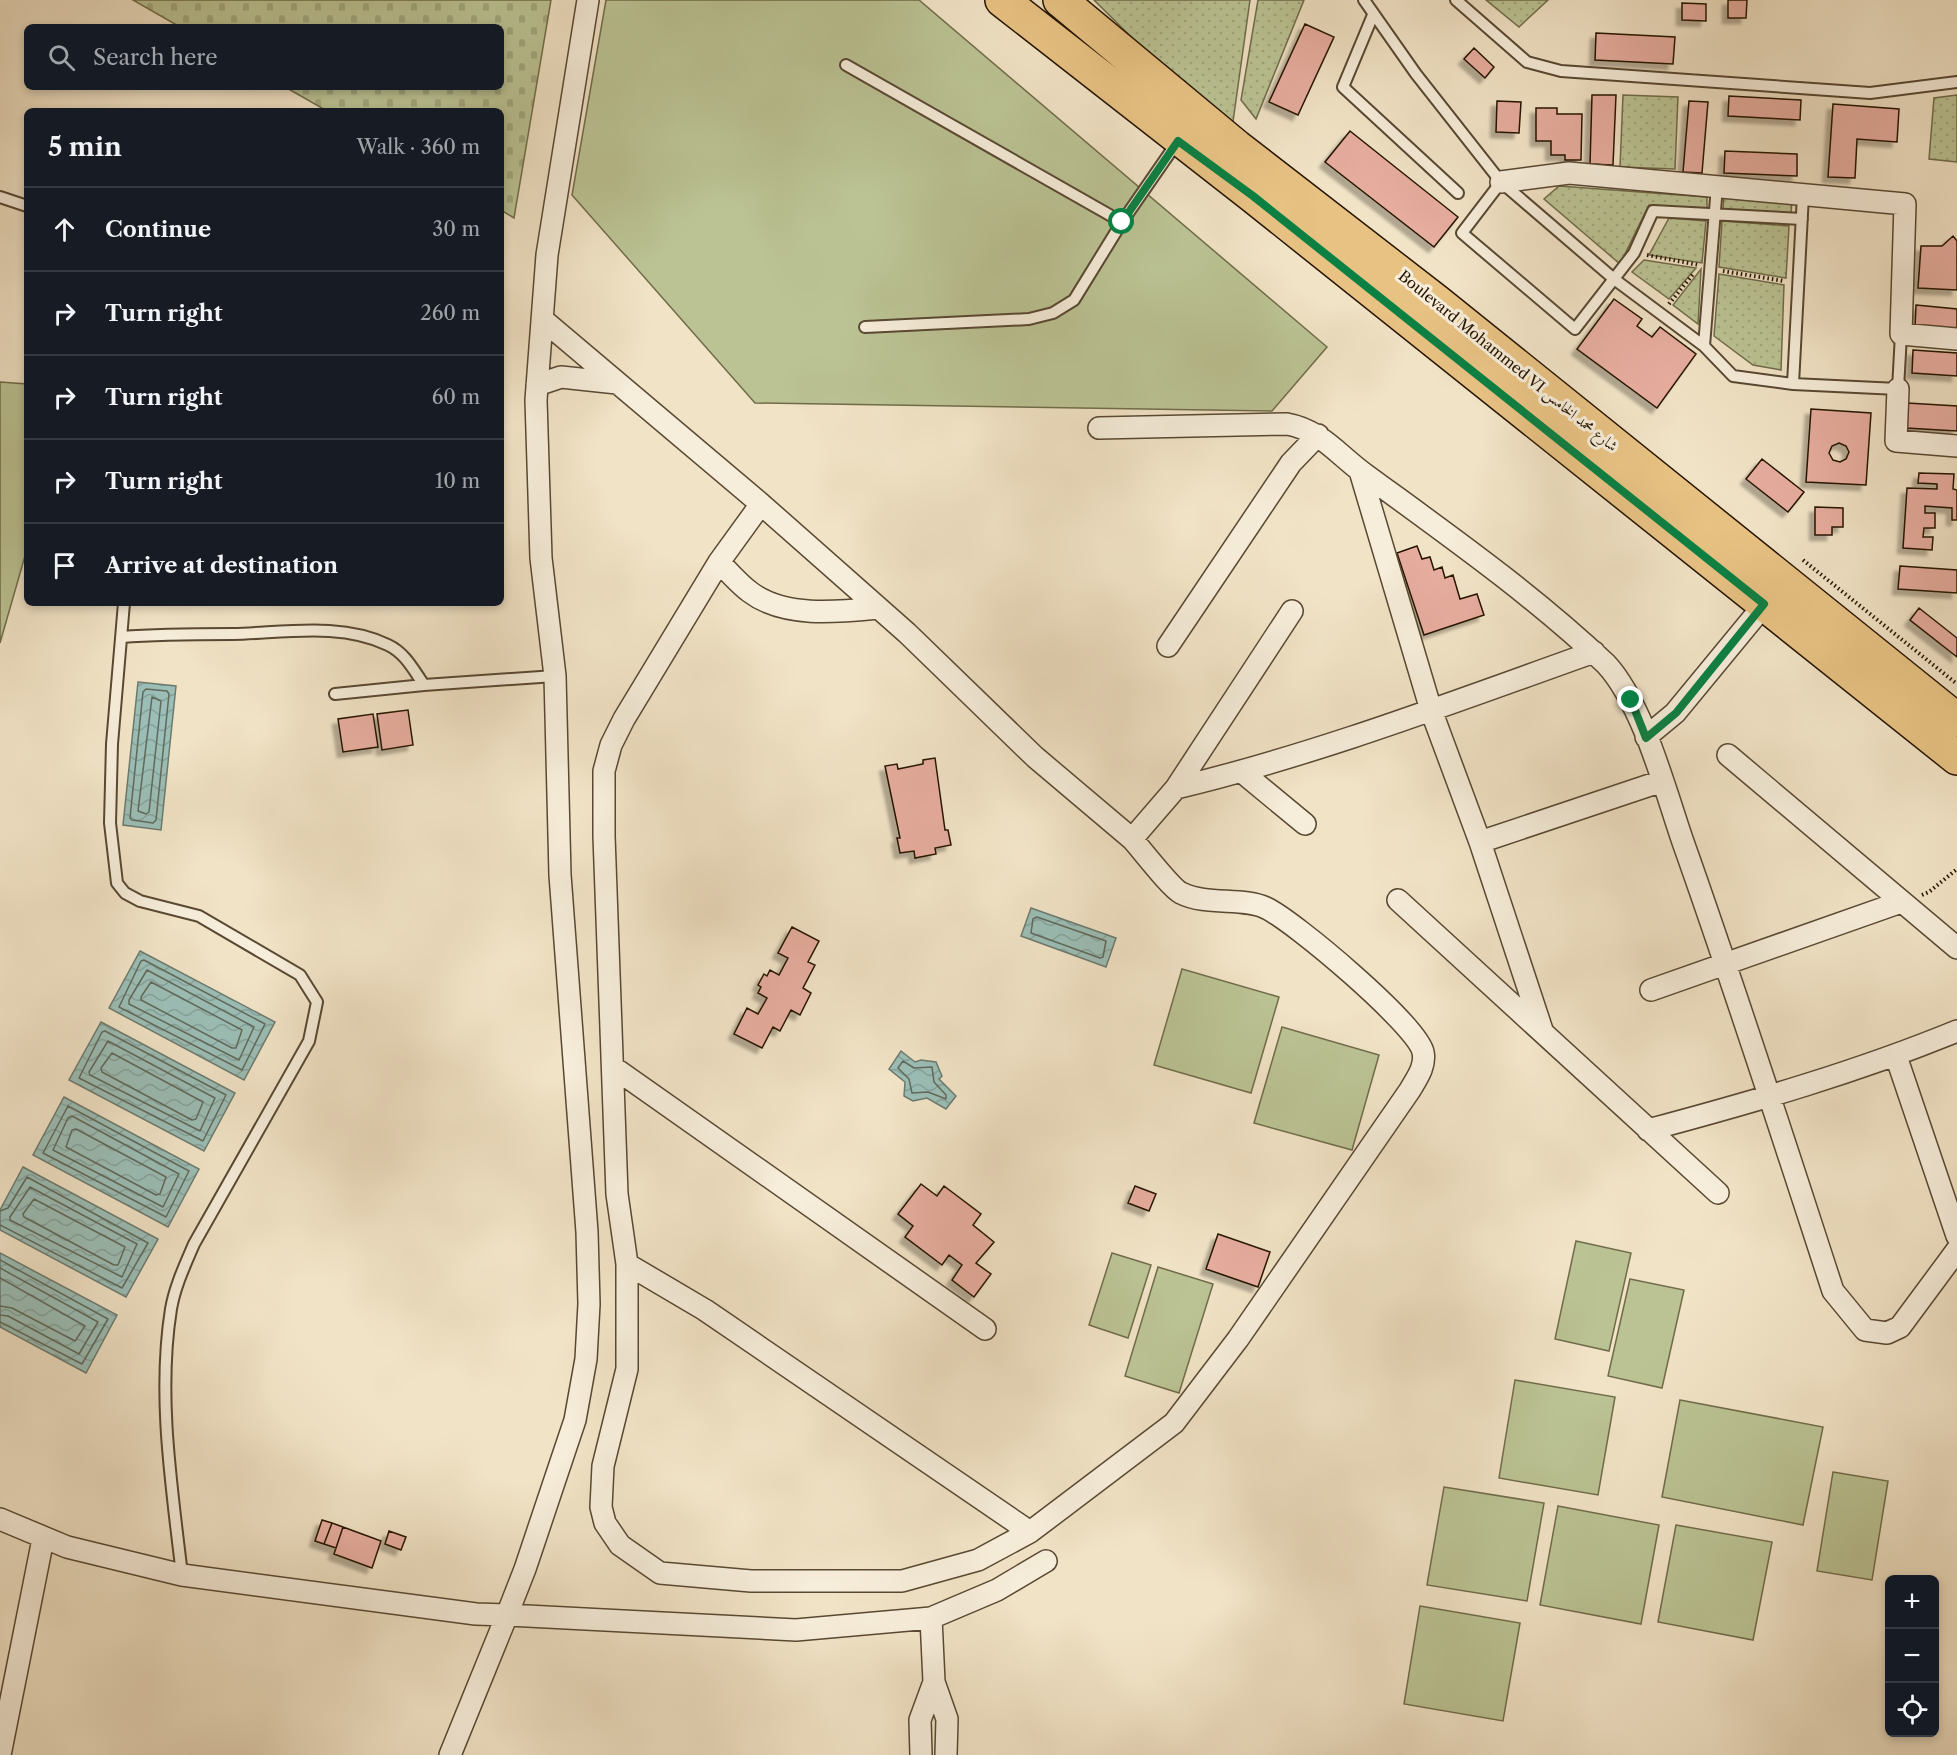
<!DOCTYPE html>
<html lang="en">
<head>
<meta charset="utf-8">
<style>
	:root { --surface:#171b24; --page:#242831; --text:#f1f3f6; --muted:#9ea1a6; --line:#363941 }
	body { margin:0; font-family:"Libre Caslon Text",Amiri,serif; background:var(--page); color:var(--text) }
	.controls { position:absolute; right:18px; bottom:18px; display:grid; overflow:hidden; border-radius:9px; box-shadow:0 3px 9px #0003 }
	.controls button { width:54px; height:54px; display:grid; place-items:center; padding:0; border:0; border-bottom:2px solid var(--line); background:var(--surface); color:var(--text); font:30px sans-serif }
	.stop { position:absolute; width:18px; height:18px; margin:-14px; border:4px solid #0b8043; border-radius:50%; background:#fff }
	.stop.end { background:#0b8043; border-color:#fff; box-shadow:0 2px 6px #0008 }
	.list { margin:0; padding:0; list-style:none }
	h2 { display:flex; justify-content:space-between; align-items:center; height:78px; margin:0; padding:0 24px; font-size:26px }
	h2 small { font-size:20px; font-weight:400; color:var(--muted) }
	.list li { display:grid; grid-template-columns:39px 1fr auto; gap:18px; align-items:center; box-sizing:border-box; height:84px; padding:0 24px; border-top:2px solid var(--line) }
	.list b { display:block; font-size:22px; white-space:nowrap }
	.list em { font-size:20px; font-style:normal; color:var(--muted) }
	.icon { flex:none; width:33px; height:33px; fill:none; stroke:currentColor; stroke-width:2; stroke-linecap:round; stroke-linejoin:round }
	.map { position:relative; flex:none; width:1957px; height:1755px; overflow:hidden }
	.search { position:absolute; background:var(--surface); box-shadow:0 3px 9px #0003; left:24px; top:24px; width:480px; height:66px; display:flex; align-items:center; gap:15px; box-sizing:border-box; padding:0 21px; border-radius:9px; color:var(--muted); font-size:22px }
	.panel { position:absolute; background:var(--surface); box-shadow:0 3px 9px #0003; left:24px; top:108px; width:480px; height:498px; border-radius:9px }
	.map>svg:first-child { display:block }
	.grass { fill:#bbc394; stroke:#706c4a; stroke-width:1.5 }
	.cemetery { fill:url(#cemetery-stones); stroke:#706c4a; stroke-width:1.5 }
	.park { fill:url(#park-dots); stroke:#706c4a; stroke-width:1.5 }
	.water { fill:url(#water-waves); stroke:#6c7a6e; stroke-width:1.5 }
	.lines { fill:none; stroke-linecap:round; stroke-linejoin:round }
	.shore { stroke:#60695c; stroke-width:1.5 }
	.building { fill:#e7ad9f; stroke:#261401; stroke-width:1.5; fill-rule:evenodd; filter:url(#shadow) }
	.service-casing { stroke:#594832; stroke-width:14 }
	.minor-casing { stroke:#594832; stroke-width:24 }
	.primary-casing { stroke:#261401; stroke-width:36 }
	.path { stroke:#261401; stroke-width:4; stroke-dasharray:1.5 3; stroke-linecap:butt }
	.service { stroke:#f6edda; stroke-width:10 }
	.minor { stroke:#f6edda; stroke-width:21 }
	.primary { stroke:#e8c283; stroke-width:33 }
	.route { stroke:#0b8043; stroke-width:8 }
	.labels { text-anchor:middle; stroke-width:6; stroke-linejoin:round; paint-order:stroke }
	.street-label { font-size:15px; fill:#261401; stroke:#f6edda }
</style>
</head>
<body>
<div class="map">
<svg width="1957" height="1755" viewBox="0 0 1957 1755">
	<defs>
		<pattern id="cemetery-stones" width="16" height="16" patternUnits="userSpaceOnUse" patternTransform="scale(1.5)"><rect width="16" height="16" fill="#bbc394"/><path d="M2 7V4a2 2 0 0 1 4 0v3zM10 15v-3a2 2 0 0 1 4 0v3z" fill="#a1a77e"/></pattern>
		<pattern id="park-dots" width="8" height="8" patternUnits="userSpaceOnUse" patternTransform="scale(1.5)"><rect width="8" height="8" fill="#bbc394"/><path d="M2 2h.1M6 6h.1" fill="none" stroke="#a1a77e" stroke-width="1.8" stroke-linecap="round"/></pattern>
		<pattern id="water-waves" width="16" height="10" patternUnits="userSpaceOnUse" patternTransform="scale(1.5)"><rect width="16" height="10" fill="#9bbeb6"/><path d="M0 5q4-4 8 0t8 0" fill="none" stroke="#85a29b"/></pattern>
		<filter id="shadow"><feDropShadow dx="-5.5" dy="5.5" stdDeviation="1.5" flood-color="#0004"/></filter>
	</defs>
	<rect width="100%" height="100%" fill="#f1e3c6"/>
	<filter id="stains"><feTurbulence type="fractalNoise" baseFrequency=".00333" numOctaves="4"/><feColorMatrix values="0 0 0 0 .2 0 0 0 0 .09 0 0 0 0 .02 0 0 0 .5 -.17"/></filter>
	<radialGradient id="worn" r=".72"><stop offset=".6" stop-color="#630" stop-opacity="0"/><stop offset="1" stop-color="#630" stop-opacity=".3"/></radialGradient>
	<path class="grass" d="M606,0H919L1327,347L1272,411L755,403L572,195Z
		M0,382L27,384V549L0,643Z
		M1182,969L1279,997L1251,1093L1154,1065Z
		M1282,1027L1379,1055L1352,1150L1254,1123Z
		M1576,1241L1631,1253L1609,1351L1555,1339Z
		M1112,1253L1151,1265L1128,1338L1089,1325Z
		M1158,1267L1213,1284L1179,1393L1125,1376Z
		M1630,1279L1684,1290L1662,1388L1608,1376Z
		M1515,1380L1615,1397L1598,1495L1499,1478Z
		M1680,1400L1823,1427L1803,1525L1662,1497Z
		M1833,1472L1888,1481L1872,1580L1817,1571Z
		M1444,1487L1544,1503L1527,1601L1427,1585Z
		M1558,1506L1659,1525L1641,1624L1540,1605Z
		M1676,1525L1772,1542L1753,1640L1658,1622Z
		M1420,1606L1520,1623L1503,1721L1404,1704Z"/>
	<path class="cemetery" d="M133,0H551L514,218L501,210V111H327L285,87H501V27H180Z"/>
	<path class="park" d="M1094,0H1250L1231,136Z
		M1258,0H1304L1256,119L1241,100Z
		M1486,0H1548L1519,27Z
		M1623,95L1678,97L1675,169L1620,167Z
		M1957,95V162L1929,159L1934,98Z
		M1559,186L1707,197V209L1649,205L1620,264L1544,199Z
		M1724,195L1792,200L1791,214L1723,209Z
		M1669,218L1706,221L1702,263L1649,255Z
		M1722,221L1789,226L1786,278L1719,267Z
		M1644,260L1696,268L1669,299L1632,272Z
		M1701,269L1698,324L1673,305Z
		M1719,274L1784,285L1781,370L1753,365L1714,336Z"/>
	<path class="water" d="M138,682L176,686L161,830L123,825Z
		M1031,908L1116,938L1106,967L1021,936Z
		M140,951L275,1022L244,1080L109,1008Z
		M101,1022L235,1093L204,1151L69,1080Z
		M901,1051L915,1062L921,1060L936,1062L942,1076L939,1079L956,1096L946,1109L927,1098L913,1101L904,1096L905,1082L889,1069Z
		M64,1097L199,1169L168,1227L33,1155Z
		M23,1167L158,1239L126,1297L0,1230V1210Z
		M0,1253L117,1315L86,1373L0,1327Z"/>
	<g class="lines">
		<path class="shore" d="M146,689L167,691L169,694L156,820L153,823L132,820L130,818L143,692Z
			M152,697L161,701L149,812L146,814L138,811Z
			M1037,917L1106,941L1103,957L1100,958L1031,933L1033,919Z
			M144,960L265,1024L242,1070L119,1007L141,961Z
			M147,970L254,1027L239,1060L129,1004V1000Z
			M151,982L242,1030L236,1048H232L141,1000V997Z
			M105,1031L226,1095L203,1141L79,1078L102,1032Z
			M108,1041L215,1098L200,1131L90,1075L89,1072Z
			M112,1053L203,1102L196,1119L192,1120L102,1072L101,1068Z
			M903,1061L914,1068L932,1067L934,1082L946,1095V1099L928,1092L912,1093L909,1079L898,1068Z
			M68,1106L189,1171L166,1217L43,1153Z
			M72,1116L179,1174L163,1207L53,1150L68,1118Z
			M76,1129L166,1177L160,1194L156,1195L66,1147L72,1130Z
			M30,1187L137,1244L122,1277L10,1220V1217Z
			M34,1199L125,1247L118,1265H114L24,1217L23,1214Z
			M0,1211L8,1208L27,1177L148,1243L122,1288L0,1225
			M0,1260L108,1319L82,1364L0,1322
			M0,1268L98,1322L79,1354L8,1316L0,1315
			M0,1278L85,1326L75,1341L12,1308L0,1306"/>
	</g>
	<path class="building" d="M1728,0H1747L1746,18H1728Z
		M1682,3L1706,4V21L1682,20Z
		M1305,24L1334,37L1298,115L1269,102Z
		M1596,33L1675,37L1673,64L1595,60Z
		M1474,48L1494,67L1485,78L1464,59Z
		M1592,95H1616L1613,165L1590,164Z
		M1729,96L1801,100L1800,120L1728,116Z
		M1497,101L1521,102L1519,133L1496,132Z
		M1689,101L1708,102L1702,173L1683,172Z
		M1833,104L1899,109L1897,142L1857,139L1855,178L1828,177Z
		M1536,108H1557V114H1582L1581,160H1565V155H1551V141H1536Z
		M1350,131L1458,217L1434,247L1325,162Z
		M1725,151L1797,154V176L1724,173Z
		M1953,236L1957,241V290L1918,288L1921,246H1942Z
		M1614,299L1642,319L1637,326L1652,337L1660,327L1696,354L1657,408L1577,349Z
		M1916,305L1957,309V332L1915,329Z
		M1913,350L1957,353V376L1912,373Z
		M1907,403L1957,406V431L1906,428Z
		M1811,409L1871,413L1866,485L1806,482ZM1839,443L1846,446L1849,452L1846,459L1840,462L1833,460L1829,453L1832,446Z
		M1762,459L1804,492L1788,512L1746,479Z
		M1919,473L1954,474L1953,489L1957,490V520H1952V508L1925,506V513H1935V528H1924L1923,537H1933L1932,550L1903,548L1907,488L1937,489V484L1918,483Z
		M1815,507L1843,508V527H1832V535H1815Z
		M1417,546L1422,559L1430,557L1434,570L1442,567L1445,578L1453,575L1460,599L1477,594L1484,615L1424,635L1397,553Z
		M1900,566L1957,570V593L1898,589Z
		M1919,608L1957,638V657L1910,620Z
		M408,710L413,745L382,750L377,714Z
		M373,714L378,747L343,752L338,719Z
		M935,758L945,830H948L951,845L935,848L936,854L915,858L914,851L900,853L897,838H900L885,766L897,764L898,769L923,764V760Z
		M792,927L819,941L808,962L815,965L803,988L811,993L800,1015L791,1010L780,1031L773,1027L762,1048L734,1034L747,1008L758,1014L767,998L758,993L761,987L758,985L764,974L767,976L770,970L779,975L788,958L778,953Z
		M921,1184L937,1196L944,1186L981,1214L973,1225L994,1242L976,1263L991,1274L974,1297L952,1280L962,1265L949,1255L942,1265L905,1237L913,1226L898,1214Z
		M1135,1186L1156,1194L1149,1211L1128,1203Z
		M1218,1234L1270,1252L1258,1287L1206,1269Z
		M322,1520L332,1523L324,1544L315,1541Z
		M332,1523L343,1527L336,1548L324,1544Z
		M343,1527L381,1541L372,1568L334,1554Z
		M389,1531L406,1537L401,1550L385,1544Z"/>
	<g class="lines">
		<g class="service-casing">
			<path id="service" d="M1364,0L1416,74L1501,182L1614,279L1704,346L1733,376L1793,384L1898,389L1901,334
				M1456,0L1527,62L1561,71L1870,93L1957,82
				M1373,15L1343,87L1458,193
				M846,65L1122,222
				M1501,182L1462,233L1575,329L1634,253L1653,211L1802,219
				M0,197L27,206
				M865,327L1029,319L1053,313L1074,300L1122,222L1178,141
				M1704,346L1717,186
				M1793,384L1803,195
				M124,603L112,744L110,823L117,883L125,893L140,901L199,916L300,975L317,1002L309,1041L194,1244C185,1265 175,1286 171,1309C157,1396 172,1488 182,1575
				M122,637C159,634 196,634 233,634C283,633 341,622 388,645C405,653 413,669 424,685
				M335,694L424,685L555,676"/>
		</g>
		<g class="minor-casing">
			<path id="minor" d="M588,0L547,255L536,400L541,558L555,676L560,875L587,1232L589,1304L586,1359L575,1420L525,1569L507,1615L796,1630L931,1618L997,1590L1046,1561
				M1501,182L1569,173L1905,204L1901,334L1957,339
				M542,319L761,504L907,633L1035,757L1132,839L1176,788L1292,611
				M537,385L561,377L617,383
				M1898,389L1896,441L1957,446
				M1099,428L1287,424C1321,430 1339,456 1366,475C1448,535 1532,594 1606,664C1643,704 1665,790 1683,842C1736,991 1784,1141 1833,1291L1865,1330L1887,1333L1900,1327L1957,1250
				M1360,471L1431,710L1480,842L1542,1030
				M761,504L719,562C729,572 738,583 750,592C784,618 838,612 878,608
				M719,562L624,719L611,745L604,771V836L617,1194L627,1264V1369L603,1466L601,1507L605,1523L620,1545L660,1573L751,1581H902L978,1560L1030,1532L1174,1423L1238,1339L1410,1090C1417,1078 1426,1066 1423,1052C1417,1025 1294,921 1266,908C1243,897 1207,906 1181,893C1171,888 1142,850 1132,839
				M1168,646L1291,463L1318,435
				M1646,737L1675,713L1764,605
				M1728,755L1957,948
				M1242,772L1305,824
				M1176,788C1318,754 1456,701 1594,652
				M1480,842L1662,781
				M1398,900L1718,1193
				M1651,990L1901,902
				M1896,1056L1957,1236
				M613,1067L985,1329
				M1648,1130C1753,1102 1857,1072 1957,1031
				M627,1264L705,1310L1030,1532
				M0,1519L67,1547L182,1575L476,1614L507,1615L450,1755
				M931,1618L934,1682L947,1719L946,1755
				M0,1755L43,1539
				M921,1755L920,1720L934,1682"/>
		</g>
		<g class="primary-casing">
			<path id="primary" d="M1002,0L1253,196L1957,758
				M1060,0L1237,147L1436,301L1957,720"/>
		</g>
		<path class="path" d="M1647,255L1699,265
			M1723,271L1784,281
			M1669,304L1694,273
			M1803,560L1957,684
			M1922,895L1929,892L1957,869"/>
		<use href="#service" class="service"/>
		<use href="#minor" class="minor"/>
		<use href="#primary" class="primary"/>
	</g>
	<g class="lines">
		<path class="route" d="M1122,222L1178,141L1253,196L1764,604L1676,713L1646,738L1631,700"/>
	</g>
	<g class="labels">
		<g class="street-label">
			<text transform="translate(1508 361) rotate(39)" y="5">Boulevard Mohammed VI شارع محمد الخامس</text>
		</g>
	</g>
	<rect width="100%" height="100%" filter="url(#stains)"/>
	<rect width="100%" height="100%" fill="url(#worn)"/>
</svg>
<div class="controls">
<button>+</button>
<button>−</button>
<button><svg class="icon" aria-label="locate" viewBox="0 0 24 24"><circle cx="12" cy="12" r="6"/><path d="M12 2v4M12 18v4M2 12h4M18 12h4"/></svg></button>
</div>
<div class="stop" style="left:1122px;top:222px"></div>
<div class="stop end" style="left:1631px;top:700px"></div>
<div class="search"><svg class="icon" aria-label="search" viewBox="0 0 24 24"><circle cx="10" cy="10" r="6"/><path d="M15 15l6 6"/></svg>Search here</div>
<section class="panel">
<h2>5 min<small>Walk · 360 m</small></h2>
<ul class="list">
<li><svg class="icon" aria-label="ahead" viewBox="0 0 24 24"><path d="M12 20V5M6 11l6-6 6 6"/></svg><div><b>Continue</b></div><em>30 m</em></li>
<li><svg class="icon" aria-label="right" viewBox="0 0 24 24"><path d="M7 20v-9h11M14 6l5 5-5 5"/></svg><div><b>Turn right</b></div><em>260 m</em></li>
<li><svg class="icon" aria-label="right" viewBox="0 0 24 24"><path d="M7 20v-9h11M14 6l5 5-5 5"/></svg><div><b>Turn right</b></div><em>60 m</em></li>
<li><svg class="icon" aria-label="right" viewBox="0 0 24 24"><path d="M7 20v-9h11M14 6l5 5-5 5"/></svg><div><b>Turn right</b></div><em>10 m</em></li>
<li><svg class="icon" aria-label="arrive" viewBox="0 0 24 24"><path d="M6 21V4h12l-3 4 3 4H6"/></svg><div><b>Arrive at destination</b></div></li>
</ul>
</section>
</div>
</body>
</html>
